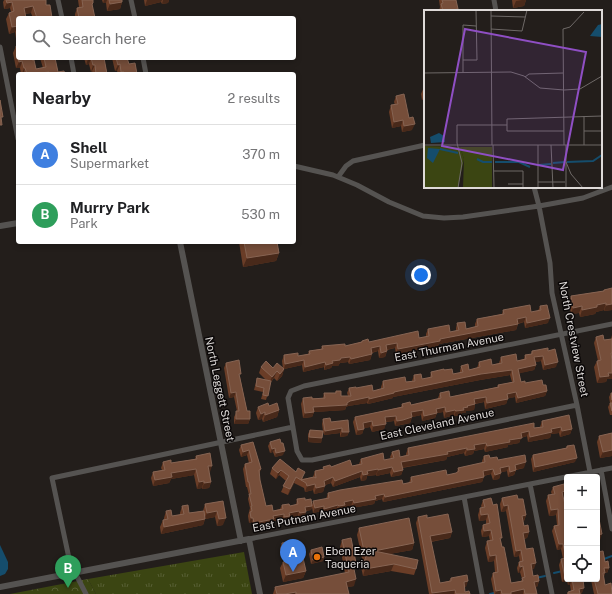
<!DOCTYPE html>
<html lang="en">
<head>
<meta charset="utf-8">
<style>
	:root { --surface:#fff; --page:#f2f2f2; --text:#202124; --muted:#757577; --line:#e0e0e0; --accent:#456982 }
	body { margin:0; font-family:"Public Sans",sans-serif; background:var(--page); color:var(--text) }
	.controls { position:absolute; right:12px; bottom:12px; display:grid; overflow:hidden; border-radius:4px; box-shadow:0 2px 6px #0003 }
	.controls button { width:36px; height:36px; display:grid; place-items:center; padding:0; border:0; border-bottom:1px solid var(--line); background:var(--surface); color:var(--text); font:20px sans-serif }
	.you { position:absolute; left:421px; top:275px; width:14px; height:14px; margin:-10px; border:3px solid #fff; border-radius:50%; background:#1a73e8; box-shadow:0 0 0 6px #1a73e833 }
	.badge { display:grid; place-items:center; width:26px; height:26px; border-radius:50%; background:var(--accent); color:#fff; font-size:13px; font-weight:700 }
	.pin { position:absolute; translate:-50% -33px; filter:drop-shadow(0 1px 2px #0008) }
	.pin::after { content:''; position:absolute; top:21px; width:14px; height:12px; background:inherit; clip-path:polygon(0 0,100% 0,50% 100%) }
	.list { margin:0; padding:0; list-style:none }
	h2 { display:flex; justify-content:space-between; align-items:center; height:52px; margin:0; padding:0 16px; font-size:17px }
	h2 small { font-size:13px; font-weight:400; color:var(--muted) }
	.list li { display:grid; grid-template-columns:26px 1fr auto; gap:12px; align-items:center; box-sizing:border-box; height:60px; padding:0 16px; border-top:1px solid var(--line) }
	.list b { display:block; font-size:15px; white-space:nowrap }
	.list p { margin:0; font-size:13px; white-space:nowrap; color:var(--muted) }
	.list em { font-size:13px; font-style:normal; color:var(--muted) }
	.icon { flex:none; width:22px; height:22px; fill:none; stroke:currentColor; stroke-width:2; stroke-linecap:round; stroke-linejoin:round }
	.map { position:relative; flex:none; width:612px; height:594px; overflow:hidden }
	.search { position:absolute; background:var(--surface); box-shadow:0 2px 6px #0003; left:16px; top:16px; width:280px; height:44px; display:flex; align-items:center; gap:10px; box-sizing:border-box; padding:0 14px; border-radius:4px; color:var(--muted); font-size:15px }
	.panel { position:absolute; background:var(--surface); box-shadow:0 2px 6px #0003; left:16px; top:72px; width:280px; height:172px; border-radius:4px }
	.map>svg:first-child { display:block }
	.grass { fill:url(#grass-tufts) }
	.forest { fill:url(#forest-crowns) }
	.water { fill:#154d6c }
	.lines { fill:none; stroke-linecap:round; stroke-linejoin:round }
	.stream { stroke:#154d6c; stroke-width:2 }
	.minor { stroke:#555351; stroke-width:5 }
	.tertiary { stroke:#555351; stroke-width:6 }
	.wall { fill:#6a3d27 }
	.shaded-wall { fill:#48291a }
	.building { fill:#764e3a; stroke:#866453 }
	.food-dot { fill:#e8710a; stroke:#0b0808; stroke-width:1.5 }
	.labels { text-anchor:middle; stroke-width:3; stroke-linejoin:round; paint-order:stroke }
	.street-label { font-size:11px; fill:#dedad8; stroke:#0b0808 }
	.poi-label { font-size:11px; fill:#dedad8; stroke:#0b0808; text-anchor:start }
	.inset-river { fill:none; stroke:#154d6c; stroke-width:2 }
	.inset-road { fill:none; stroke:#6e6967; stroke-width:1 }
	.view { fill:#8f4fc4; fill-opacity:0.15; stroke:#8f4fc4; stroke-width:2 }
	.inset-edge { fill:none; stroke:#dedad8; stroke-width:2 }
</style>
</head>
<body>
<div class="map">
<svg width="612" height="594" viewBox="0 0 612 594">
	<defs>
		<pattern id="grass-tufts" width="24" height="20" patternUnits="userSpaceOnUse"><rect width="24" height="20" fill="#3b4512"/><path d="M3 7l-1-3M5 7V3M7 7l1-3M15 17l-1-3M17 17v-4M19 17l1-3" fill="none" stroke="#575f34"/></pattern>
		<pattern id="forest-crowns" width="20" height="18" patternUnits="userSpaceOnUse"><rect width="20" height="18" fill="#3b4512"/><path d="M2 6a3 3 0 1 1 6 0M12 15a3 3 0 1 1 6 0" fill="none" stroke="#575f34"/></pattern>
	</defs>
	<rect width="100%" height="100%" fill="#231e1b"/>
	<path class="grass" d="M244,552L252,594H96L88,579Z"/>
	<path class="forest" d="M88,579L96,594H10Z"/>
	<path class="water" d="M0,545L8,562V569L5,574L0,576Z"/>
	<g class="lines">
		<path class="stream" d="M604,559L612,556
			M554,573L567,570
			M536,578L545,576
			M490,594L494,593"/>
		<path class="minor" d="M58,0L62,18
			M131,0L135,18
			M494,0L496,11
			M0,47L18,139
			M71,58L74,74
			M143,58L146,74
			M294,166L333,175L357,185L389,202L423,216L444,218L463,217L539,206L583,198L612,187
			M338,177L346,166L353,161L425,145
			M534,187L539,206L550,263L552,293L577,405L590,472
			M577,405L312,460H302L297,451L288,398L291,391L304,386L612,324
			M601,470L612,529
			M530,484L552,594
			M464,497L482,594
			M249,539L612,468
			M86,594L70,563L52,478L293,427"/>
		<path class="tertiary" d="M0,226L18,223
			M180,242L241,541
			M0,587L249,539L260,594"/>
	</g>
	<path class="wall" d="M4,0H46V5L52,18H33L31,13L25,14L18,18V58L32,60L36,69H37L43,68L40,58H58V59L55,60L58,72L65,74H21L20,68H16L13,53L16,46H17L15,32L9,34L6,19L9,13L11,12L10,8L4,9L3,2Z
		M78,0H93V3L92,6L95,18H75V14L77,8L79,7Z
		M102,0H122V2L120,9L107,11L106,3H103Z
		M144,0H169L168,3L162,4L161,2L145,6Z
		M439,0H456L457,11H439L440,7Z
		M512,0H526L524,6L513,8Z
		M84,58H104L107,74H93L92,71L91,72L89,64L86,65Z
		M112,58H127L129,64L137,74H118L117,71H115Z
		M424,87H425V99L422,100L421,94Z
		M396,96L409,118L412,130L402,132L401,126L392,128L389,112L391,105H395L394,102Z
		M239,242H277L279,253L276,261L243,267Z
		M604,290L612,310L604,311V310L596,312L595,314L580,317L579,313L571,314L569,303L571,296L603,291Z
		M540,306L548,323L525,328L524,322L518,324L516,330L439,344L438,346L396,354L395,348L387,350V351L385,357L379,358L378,351L372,353V354L370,360L349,364L348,362L340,363L338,366H332L331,368L324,370V367L303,372L302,365L284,369L282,376L277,381L274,378L271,382L266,400L261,399L263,392L254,390L257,378L266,380L259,373L261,367L283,369L282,361L284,355L298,356L308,354L309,351L321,349L322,346H345L361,342L362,341L369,342L426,337V334L428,329L450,332L456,331V328L457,323L466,329L475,327V324L477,319L502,314L503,310L531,312L538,311Z
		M612,335V356H611L612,379H607L606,382L597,383L594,367L597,361H598L594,343L596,337L604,340L611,339Z
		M532,351H548L556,367L543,370L541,361L535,362L536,365L534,370L519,373L521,382L525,383L543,385L547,391L545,396L516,403L515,397L508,398L506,404L485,409L484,402L475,404L474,410L466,411V413H462V415L454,416V415L444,418L443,412L437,413L435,418L422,421L421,415L412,417L410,423L401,425L395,426L394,421L386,422L384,429L372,432L370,427L364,428L362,434L356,435L353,422L355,417L401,407L402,404L411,405L439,399L438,398L440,393L450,397L497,387L498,385L512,382L510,375L480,380L393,397V398L368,404L367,403L348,406L346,407L345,410L314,412L312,417L303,418L301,404L303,398H323L324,393H335L336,391L341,396H348L347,393L349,388H356L373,391L381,389V387L383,381L406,382L412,381L414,375L422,379L430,378L431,372L444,370L453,374L460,373V371L461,366L469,370L477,368L479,362L492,365L499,363L501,357L517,361L524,359L525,355L531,354Z
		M226,363L240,377L247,411L250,419L248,424H234V417L237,411L234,397L229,398L224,368Z
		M611,393H612V415H610L608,407L610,403L609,397Z
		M269,406L279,410L277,417L263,422L262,419L258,420L256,413L258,407Z
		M323,419L331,422L349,432L347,436L340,437V433L324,435L323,431L321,443L308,442V434L310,430L323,431L322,424Z
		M542,421L572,429L570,434L560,437L559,433L551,434L550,438L528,442L527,436L521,438L519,443L508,445V447L485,452L484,449L474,451L473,454L465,456L464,453L447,457L446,460L402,468L403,470L401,475L391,477L390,473L376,476V475L367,476L366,480L361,481L360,477L333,487L331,483L325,485L323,492L314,494L313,490L305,492L304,488L294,483L288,495L281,492L286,481L279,475L276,479L270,474L272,468L280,459L303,478L302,479L313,477L315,471L323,469V467L352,466L359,464L361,459L384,460L391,459L390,457L392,452L400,457L406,455V454L408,448L540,427Z
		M612,433V456L600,458L597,442L599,436Z
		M253,442L261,469L259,474L260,480L266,506L273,511L280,509L282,505L290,506L296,505L297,499L305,500L312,505L313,501L326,499L328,493L403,484L409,483L411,477L447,475L457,473L458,468L482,463V461L484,456L524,468L516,470L514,475L508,477L507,471L501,472L499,479L493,480L491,474L484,476L482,482L383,502L382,499L375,501L374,504L352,508L351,506L344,507L343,510L337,512L336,510L322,514V511L313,513L312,507L311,510L306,511L304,517L298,518V516L289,518L288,520L283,522L282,519L273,521L272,524L253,528L252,522L249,523L248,516L250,508L248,499L249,495L247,487H246L243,469L245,464L249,463L247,455L241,457L239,450L241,445Z
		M270,442L281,443L283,455L275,457L273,452L270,453L268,446Z
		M567,446L575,462L533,472L531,459L533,455L566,448Z
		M196,456L210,472H209L211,482L209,488L202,489V488L197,489L194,475L171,479L169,483L153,486L151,478L153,472L162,470L161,468L163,462L171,463L195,459Z
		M553,487L563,497L567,579H597L605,562L609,568L607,573H605L604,577L605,585L612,594H594L591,580L583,582L582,593L580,594H567L568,592L571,591L570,585H568L567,581L562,582L559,565L561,559H563L561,549L557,550L552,531L554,526L557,525L556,515L549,516L546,501L548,495H552L551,492Z
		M502,498L518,499L526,515L524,521H523L524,526L529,532L527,538L524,539L526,549L534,569H532L533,576L539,581L537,587H536L537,594H494L491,579L493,573L495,572L494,561L488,562L485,548L487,541H490L489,536L482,537L481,531L483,525L486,524V520L479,521L478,515L480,508H482L481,506L483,500L501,542L511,583L521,581L522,579L520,572L518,573L517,568L519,562H520L519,556L514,557L506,511L501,512L500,504Z
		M223,501V525L217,526L215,517L205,519L203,525L161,534L160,527L163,520H164V518L166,511L172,516L180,515V513L182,506L189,513L203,511L205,504Z
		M418,517L427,518L452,532L450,538L431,542L440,583L449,581L451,578L466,587H464L465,592L470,594H429L416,523Z
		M359,528L414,543L412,550L389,554L416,569L414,575L391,571L363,576L361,567L363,563L357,535Z
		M342,540L354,569V586L347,587L349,594H273L275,587L345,573L340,547Z
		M282,543L291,549L290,553L281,554L280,548Z
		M311,550L324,557L323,561L311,564L309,554Z
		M283,562L306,571L303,578L283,582L280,568Z"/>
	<path class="shaded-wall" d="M104,0H107L106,3H103Z
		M147,0H162L161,2L145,6Z
		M163,0H169L168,3L162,4Z
		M522,0H526L524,6L513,8L516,1Z
		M12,2L10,8L4,9L7,3Z
		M122,2L120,9L107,11L110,4Z
		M33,6L31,13L21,14L24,8Z
		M458,9L457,11H447Z
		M18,26L15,32L9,34L12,27Z
		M91,58L89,64L86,65L88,59Z
		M22,61L20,68H16L19,62Z
		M120,64L117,71H115L118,65Z
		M93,65H95L92,71L91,72Z
		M24,68H25L23,74H22Z
		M49,72L48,74H40V73Z
		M425,93V99L422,100L425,94Z
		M403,120L401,126L392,128L394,122Z
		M415,124L412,130L402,132L404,126Z
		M279,253L276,261L243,267L247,258Z
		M606,303L604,310L596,312L595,314L580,317L582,310L597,305Z
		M612,304V310L604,311L606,305Z
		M582,306L579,313L571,314L573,308Z
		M526,317L524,322L515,324L517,319Z
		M550,318L548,323L525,328L527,323Z
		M518,324L516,330L439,344L438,346L396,354L398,349L440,339Z
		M397,343L395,348L384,350L386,345Z
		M380,346L378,351L369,353L371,348Z
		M387,351L385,357L379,358L381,353Z
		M372,354L370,360L349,364L351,359Z
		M543,356L541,361L532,363L534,357Z
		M350,357L348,362L340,363L338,366H332L331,368L324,370L326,365L332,361L341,358Z
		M304,360L302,365L284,369L285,364Z
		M325,362L324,367L303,372L305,367Z
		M558,362L556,367L543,370L545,365Z
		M536,365L534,370L517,374L518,369Z
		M284,369L282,376L277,381L280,374Z
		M512,370L510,375L480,380L393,397V398L368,404L369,399L394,392L481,374Z
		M277,371L274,378L269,383L272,377Z
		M608,373H612V379H607L606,382L597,383L600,377Z
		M547,391L545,396L516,403L518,398Z
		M236,392L234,397L229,398L231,393Z
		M516,392L515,397L505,399L507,394Z
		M369,397L367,403L348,406L346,407L345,410L314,412L312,417L303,418L305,413L313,407L347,403L350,401Z
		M486,397L484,402L472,404L474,399Z
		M508,399L506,404L485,409L487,403Z
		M475,404L474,410L466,411V413H462V415L454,416L456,411L467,406Z
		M445,407L443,412L434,414L436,409Z
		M279,410L277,417L263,422L265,415Z
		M423,410L421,415L409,418L411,412Z
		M455,410L454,415L444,418L446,412Z
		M265,412L262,419L258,420L261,414Z
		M437,413L435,418L422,421L424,416Z
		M396,416L394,421L383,422L385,417Z
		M412,417L410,423L395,426L397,421Z
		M236,419H250L248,424H234Z
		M372,421L370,427L361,429L363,423Z
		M386,424L384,429L372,432L373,426Z
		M561,427L559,433L551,434L550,438L528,442L530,437L551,429Z
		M342,428L340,433L324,435L325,431Z
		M364,429L362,434L356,435L358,430Z
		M572,429L570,434L560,437L562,431Z
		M529,431L527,436L521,438L519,443L508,445V447L485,452L487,446L509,440L521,433Z
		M342,432H349L347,436L340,437Z
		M309,437L322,438L321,443L308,442Z
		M486,443L484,449L474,451L473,454L465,456L467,450L474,445Z
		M275,448L273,452L270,453L272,449Z
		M467,448L464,453L447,457L446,460L399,468L401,462Z
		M249,450L247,455L241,457L243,452Z
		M612,450V456L600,458L603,452Z
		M285,451L283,455L275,457L276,453Z
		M577,458L575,462L533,472L535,467Z
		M526,462L524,468L513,470L515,465Z
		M208,466H212L210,472L206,473Z
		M509,466L507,471L498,473L500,468Z
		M392,467L390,473L376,476L378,470Z
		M196,469L194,475L171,479L169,483L153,486L155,480L171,473Z
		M378,469L376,475L367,476L366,480L361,481L363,475L367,471Z
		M493,469L491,474L481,476L483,471Z
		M281,470L279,475L276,479L278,473Z
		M403,470L401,475L391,477L394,472Z
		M516,470L514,475L508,477L510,472Z
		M362,471L360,477L333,487L335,481Z
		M501,473L499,479L493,480L495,475Z
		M296,477L294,483L288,495L290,489Z
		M333,477L331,483L322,486L324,481Z
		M484,477L482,482L383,502L385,497Z
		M204,481L202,488L197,489L199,482Z
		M211,482L209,488L202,489L204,483Z
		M315,484L313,490L305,492L307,486Z
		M325,486L323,492L314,494L316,488Z
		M565,491L563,497L560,498L562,492Z
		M384,494L382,499L375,501L374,504L352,508L354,503L375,496Z
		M353,500L351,506L344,507L343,510L337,512L339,506L344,502Z
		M338,505L336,510L322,514L324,509Z
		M508,505L506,511L501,512L504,506Z
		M312,506L311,510L303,511L305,507Z
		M324,506L322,511L313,513L315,508Z
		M558,509L556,515L549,516L551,510Z
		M217,511L215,517L205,519L203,525L161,534L164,527L204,519L207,513Z
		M299,511L298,516L289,518L288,520L283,522L284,517L289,513Z
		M306,512L304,517L298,518L300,513Z
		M284,514L282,519L273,521L272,524L253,528L254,523L273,516Z
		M488,514L486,520L479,521L481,515Z
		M526,515L524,521L520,522L522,516Z
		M226,518L223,525L217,526L219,519Z
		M251,518H253L252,522L249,523Z
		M491,530L489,536L482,537L484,531Z
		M452,532L450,538L428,542L430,536Z
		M529,532L527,538L521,539L523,533Z
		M602,534L600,540H597V535Z
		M414,543L412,550L372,557L374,551Z
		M559,544H563L561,549L557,550Z
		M291,549L290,553L281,554L283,550Z
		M521,550L519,556L514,557L516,551Z
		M496,555L494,561L488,562L490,556Z
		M324,557L323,561L311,564L313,560Z
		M356,563L354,569L353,564Z
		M536,563L534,569L528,570L531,564Z
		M394,564L391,571L363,576L365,569Z
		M523,566L520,572L518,573L520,567Z
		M604,568H609L607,573H605L603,578L601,579Z
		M306,571L303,578L283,582L286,575Z
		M567,576V579H568L567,581L562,582L565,577Z
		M356,579L354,586L344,588L346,582Z
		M570,579H572L570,585H568Z
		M581,579H592L591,580L580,582Z
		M468,581L466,587H461L464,582Z
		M539,581L537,587L532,588L534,582Z
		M584,588L582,593L577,594L579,589Z
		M524,589L523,594H510L511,592Z
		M455,590L454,594H432V593Z
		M501,590L500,594H495L496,591Z
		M296,592L295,594H285Z"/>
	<path class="building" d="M6,0H46V5H50L52,18H37L33,6L24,8L26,18H18V27V26L12,27L9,13L14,11L12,2L7,3Z
		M82,0H93V3L92,4L95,18H79L77,8L83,7Z
		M109,0H122V2L110,4Z
		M442,0H456L458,9L448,11H443L441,4L443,3Z
		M16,46H18V58H32V60H34L36,69L46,67L44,58H55L58,72L64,71L65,74H50L49,72L40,73L41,74H27L25,68H24L22,61L19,62L17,53Z
		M91,58H104L107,74H96L95,65H93Z
		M116,58H127L129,64L135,63L137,74H124V72H121L120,64L118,65Z
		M424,87H425V94Z
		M404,94L409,118L413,117L415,124L404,126L403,120L394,122L391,105L398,104L396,96Z
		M0,100L3,117H1L2,125H0Z
		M244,242H277L279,253L247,258Z
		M612,288V304L606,305V303L597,305V307L582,310V306L573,308L571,296L604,291V290Z
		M530,305L531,312L541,310L540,306L547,305L550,318L527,323L526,317L517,319L518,324L440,339V341L398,349L397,343L386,345L387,351L381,353L380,346L371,348L372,354L351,359L350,357L341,358L340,360L332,361L333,363L326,365L325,362L305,367L304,360L285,364L284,355L298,353V356L310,354L309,351L323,349L322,346L345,344V346L362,342V341L368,339L369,342L418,331L419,338L429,336L428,329L449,325L450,332L459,330L457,323L465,322L466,329L478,326L477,319L504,314L503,310Z
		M603,335L604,340L612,339V353H611L612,361V373H608L609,376L600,377L597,361L601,360L596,337Z
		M548,348V351L555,349L558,362L545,365L543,356L534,357L536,365L518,369L521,382L525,381V383L542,380L543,385H546L547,391L518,398L516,392L507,394L508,399L487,403L486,397L474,399L475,404L467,406L468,407L463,408L464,410L456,411L455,410L446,412L445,407L436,409L437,413L424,416L423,410L411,412L412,417L403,420L397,421L396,416L385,417L386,424L373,426L372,421L363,423L364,429L358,430L355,417L403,407L402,404L410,402L411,405L441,398L440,393L449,391L450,397L499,387L498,385L514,382L512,370L481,374L394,392V393L369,399V397L350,401L347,403V405L313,407L314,412L305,413L303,398L312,397V399L325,398L324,393H336V391H341V396H351L349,388L356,387V388L372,385L373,391L384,388L383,381L405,377L406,382L415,381L414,375L421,374L422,379L432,377L431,372L444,369V370L452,369L453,374L463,372L461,366L468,364L469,370L480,367L479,362L491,359L492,365L502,363L501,357L516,354L517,361L526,359L525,355L532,354V351Z
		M239,360L241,374H239L247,411H250V419H236V411H239L236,392L231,393L226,363Z
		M266,361L273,368L277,363L284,369L280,374L277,371L272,377L261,367Z
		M257,378L271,381L268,396L263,395L264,388L256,386Z
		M611,393H612V400Z
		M268,403L269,406L277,403L279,410L265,415V412L261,414L258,407Z
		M610,403H612V411Z
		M569,415L572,429L562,431L561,427L551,429L552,432L530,437L529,431L521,433L522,438L509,440L510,442L487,446L486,443L474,445L475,449L467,450V448L447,452L448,454L401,462L403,470L394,472L392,467L378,470V469L367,471L368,474L363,475L362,471L335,481L333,477L324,481L325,486L316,488L315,484L307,486L306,483L296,477L290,489L283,486L289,476L281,470L278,473L272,468L280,459L296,472L298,468L305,472L301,480L314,477L316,478L315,471L324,469L323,467L330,465L331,467L350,460L352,466L362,464L361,459L383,453L384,460L394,458L392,452L399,450L400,457L409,455L408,448L534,423V428L543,427L542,421Z
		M330,418L331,422L348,420L349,432H342V428L325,431L323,419Z
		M310,430L323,431L322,438L309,437Z
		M612,433V450L603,452L599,436Z
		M280,439L281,443H283L285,451L276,453L275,448L272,449L270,442Z
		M253,442L261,469L259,470L260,480L266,506L272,505L273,511L283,509L282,505L289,504L290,506L298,504L297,499L305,498V500L311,499L312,506L305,507L306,512L300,513L299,511L289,513L290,516L284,517V514L273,516L274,519L254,523L253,518H251L250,512L252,511L251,506H252L249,494H251L249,482H248L245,464L252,462L249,450L243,452L241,445Z
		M574,445L577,458L535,467L533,455L567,448V446Z
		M210,453L212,466H208L211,482L204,483V481L199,482L196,469L171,473L172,477L155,480L153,472L165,470L163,462L171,460V463L197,459L196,456Z
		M489,455L490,458L497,457L498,460L525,455L526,462L515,465L516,470L510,472L509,466L500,468L501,473L495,475L493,469L483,471L484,477L385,497L384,494L375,496L376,499L354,503L353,500L344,502L345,505L339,506L338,505L324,509V506L315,508L313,501L329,498L328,493L340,490L402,480L403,484L412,482L411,477L446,470L447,475L456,473L459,471L458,468L485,462L484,456Z
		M564,484L565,491L562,492L567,513V576L565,577L561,559L566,558L563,544H559L554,526L559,525L558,509L551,510L548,495L555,494L553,487Z
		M517,495L518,499H523L526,515L522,516L524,526L528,525L529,532L523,533L526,549L533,548L536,563L531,564L533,576L538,575L539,581L534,582L537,594H525L524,589L511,592V594H502L501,590L496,591L493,573L498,572L496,555L490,556L487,541L493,540L491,530L484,531L483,525L490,523L488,514L481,515L480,508L485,507L483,500L491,498L493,505L497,504L502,538H500L502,547H504L511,583L523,581L522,578L525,577L523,566L520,567L519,562L523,561L521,550L516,551L508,505L504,506L502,498Z
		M223,501L226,518L219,519L217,511L207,513L205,504Z
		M188,505L189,513L204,511L205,519L164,527L163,520L168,519L166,511L171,510L172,516L184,514L182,506Z
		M448,514L452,532L430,536L440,583L451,581V578L467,575L468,581L464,582L465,592L469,591L470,594H456L455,590L432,593L418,517L427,515V518Z
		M409,518L414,543L374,551L418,560L416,569L394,564L365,569L364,560H366L359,528Z
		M599,519L602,534L597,535V520Z
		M351,538L356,563L353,564L356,579L346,582L349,594H296V592L285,594H277L275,587L349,572L342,540Z
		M290,542L291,549L283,550L282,543Z
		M322,547L324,557L313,560L311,550Z
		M603,551L605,562L608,561L609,568H604L605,573H603L605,585L611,583L612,594H598L594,579H597V552Z
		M303,558L306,571L286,575L283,562Z
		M572,579H583L584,588L579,589L580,594H568V592L574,590Z"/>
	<circle class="food-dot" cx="317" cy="557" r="4"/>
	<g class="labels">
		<g class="street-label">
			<text transform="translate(574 339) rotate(79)" y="4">North Crestview Street</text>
			<text transform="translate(449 347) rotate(-11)" y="4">East Thurman Avenue</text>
			<text transform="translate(220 389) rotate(78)" y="4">North Leggett Street</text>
			<text transform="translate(437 424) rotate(-12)" y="4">East Cleveland Avenue</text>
			<text transform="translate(304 518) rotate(-11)" y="4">East Putnam Avenue</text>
		</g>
		<g class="poi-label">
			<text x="325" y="555">Eben Ezer<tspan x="325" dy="13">Taqueria</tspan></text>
		</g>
	</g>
	<g transform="translate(424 10)">
		<rect width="178" height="178" fill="#231e1b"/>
		<path d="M36,137H68V178H39L40,149Z" fill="#3b4512"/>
		<path d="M0,136L36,137L40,149L34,177L1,178Z" fill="#3b4512"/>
		<path d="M178,14V27L166,26L174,15ZM15,123L20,126L21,132L7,133L6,127ZM4,138L16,139L9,153L3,148Z" fill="#154d6c"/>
		<path class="inset-river" d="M16,139L34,143M53,149L59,152H68M71,152H95L106,157M143,152L169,151L178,145M129,153L141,152M115,155L127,154"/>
		<path class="inset-road" d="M67,0L68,135M67,6L101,7M67,19L98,21L103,0M39,50H53L52,0M0,63L87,62L100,66L116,78L140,80L156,79L178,66M39,63V15L52,16M101,67L105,64L139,63M140,121H83V109L178,106M160,121H178M0,135H178M69,135L70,178M127,135L129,178M140,135L139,19L146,17L160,2M160,135V106M142,152L147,164L159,178M70,161H99V178M114,172H141M84,174H99M34,178L38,153L33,133V115H83M114,178V135M142,178V135"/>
		<path class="view" d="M41,19L162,42L139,160L18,136Z"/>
		<rect width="178" height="178" class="inset-edge"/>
	</g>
</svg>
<div class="controls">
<button>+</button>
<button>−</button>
<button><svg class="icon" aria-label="locate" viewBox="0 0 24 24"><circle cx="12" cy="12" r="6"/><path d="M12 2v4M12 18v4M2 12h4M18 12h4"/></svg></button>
</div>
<div class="you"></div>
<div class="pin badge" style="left:293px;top:572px;background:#3f7fe0">A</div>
<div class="pin badge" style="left:68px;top:588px;background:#2e9e5b">B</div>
<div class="search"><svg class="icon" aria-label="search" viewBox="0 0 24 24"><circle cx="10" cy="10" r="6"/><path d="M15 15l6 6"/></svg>Search here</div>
<section class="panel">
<h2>Nearby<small>2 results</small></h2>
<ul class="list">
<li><span class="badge" style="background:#3f7fe0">A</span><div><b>Shell</b><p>Supermarket</p></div><em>370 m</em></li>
<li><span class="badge" style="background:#2e9e5b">B</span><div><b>Murry Park</b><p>Park</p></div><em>530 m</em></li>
</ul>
</section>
</div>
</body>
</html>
